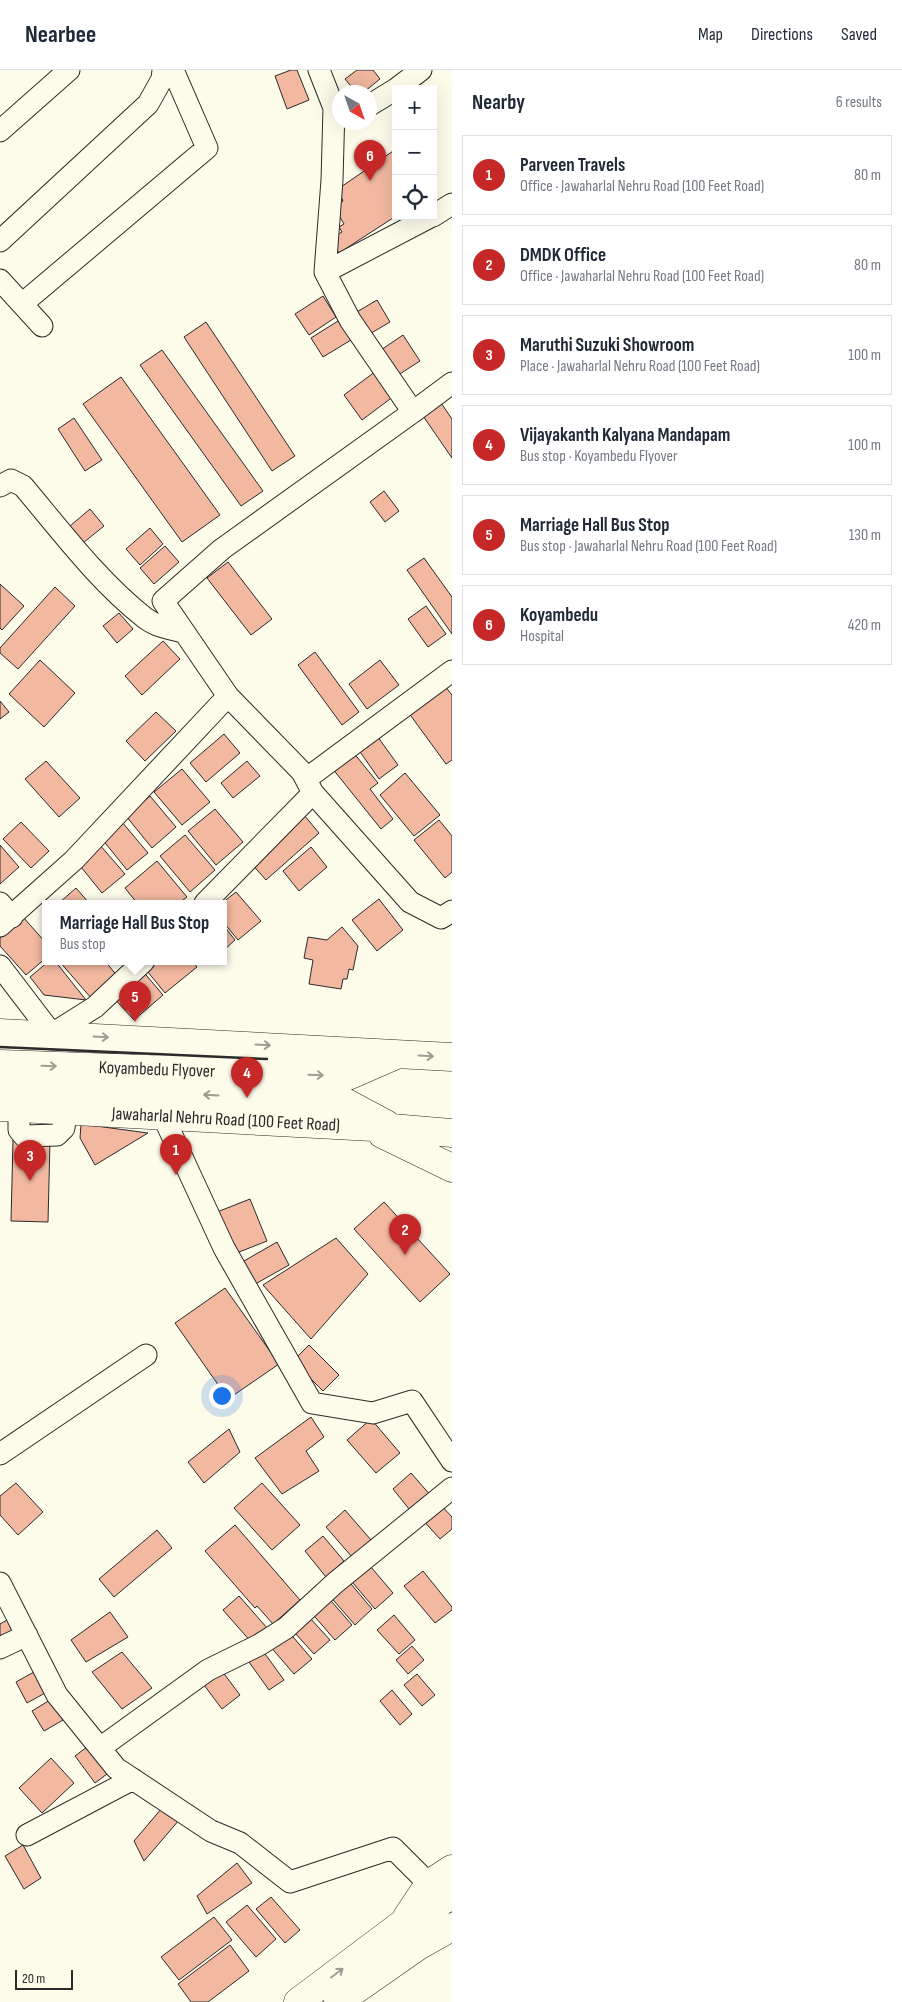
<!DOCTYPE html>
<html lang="en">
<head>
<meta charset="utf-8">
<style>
	:root { --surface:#fff; --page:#f6f6f7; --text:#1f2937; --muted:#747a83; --line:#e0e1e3; --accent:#c62828 }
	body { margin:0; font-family:"Sofia Sans Condensed",sans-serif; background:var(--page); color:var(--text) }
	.controls { position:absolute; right:15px; top:15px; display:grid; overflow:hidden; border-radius:0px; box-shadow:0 5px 20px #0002 }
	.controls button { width:45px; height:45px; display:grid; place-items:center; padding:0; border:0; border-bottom:1px solid var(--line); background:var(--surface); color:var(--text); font:25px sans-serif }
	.compass { position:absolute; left:332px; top:15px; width:45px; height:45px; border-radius:50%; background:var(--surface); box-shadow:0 5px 20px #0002; rotate:140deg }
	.scale { position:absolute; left:15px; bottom:12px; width:58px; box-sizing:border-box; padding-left:5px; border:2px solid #2b2b2b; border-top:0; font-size:14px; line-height:18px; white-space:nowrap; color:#2b2b2b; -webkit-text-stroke:4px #fdfbea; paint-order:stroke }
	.you { position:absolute; left:221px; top:1325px; width:18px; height:18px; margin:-12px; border:4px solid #fff; border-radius:50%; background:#1a73e8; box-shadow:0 0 0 8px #1a73e833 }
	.badge { display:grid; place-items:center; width:32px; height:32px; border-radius:50%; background:var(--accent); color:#fff; font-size:16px; font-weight:700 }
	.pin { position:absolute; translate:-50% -41px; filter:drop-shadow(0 1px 2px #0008) }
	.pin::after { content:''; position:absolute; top:26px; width:18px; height:15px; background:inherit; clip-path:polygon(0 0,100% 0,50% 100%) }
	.popup { position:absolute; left:42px; top:830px; width:185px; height:65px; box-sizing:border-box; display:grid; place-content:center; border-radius:0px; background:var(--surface); filter:drop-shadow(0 1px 4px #0005); font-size:16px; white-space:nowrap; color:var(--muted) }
	.popup b { font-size:19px; color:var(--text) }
	.popup::after { content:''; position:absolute; left:50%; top:100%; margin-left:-10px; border:10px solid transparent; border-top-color:var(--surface) }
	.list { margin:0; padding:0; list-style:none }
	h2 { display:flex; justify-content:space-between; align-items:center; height:65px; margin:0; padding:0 20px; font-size:21px }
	h2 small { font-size:16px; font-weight:400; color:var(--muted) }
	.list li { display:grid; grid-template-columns:32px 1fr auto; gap:15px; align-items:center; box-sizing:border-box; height:80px; margin:0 10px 10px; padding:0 10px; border:1px solid var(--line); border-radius:0px }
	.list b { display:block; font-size:19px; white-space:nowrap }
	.list p { margin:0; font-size:16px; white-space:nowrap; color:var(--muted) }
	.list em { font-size:16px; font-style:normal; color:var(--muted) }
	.icon { flex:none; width:28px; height:28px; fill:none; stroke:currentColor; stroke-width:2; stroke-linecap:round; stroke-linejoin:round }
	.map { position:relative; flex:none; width:452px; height:1932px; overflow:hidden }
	header { display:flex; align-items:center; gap:30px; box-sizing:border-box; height:70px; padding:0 25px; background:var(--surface); border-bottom:1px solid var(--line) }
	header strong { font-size:24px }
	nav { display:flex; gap:28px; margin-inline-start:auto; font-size:18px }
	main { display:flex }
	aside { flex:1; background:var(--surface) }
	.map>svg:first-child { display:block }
	.building { fill:#f2b8a0; stroke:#2b2b2b }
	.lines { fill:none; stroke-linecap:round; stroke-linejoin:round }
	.minor-casing { stroke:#2b2b2b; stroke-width:23 }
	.major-casing { stroke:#2b2b2b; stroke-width:29 }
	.minor { stroke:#fdfbea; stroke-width:21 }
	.major { stroke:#fdfbea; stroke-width:28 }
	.wall { stroke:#2b2b2b; stroke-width:2.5 }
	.oneway { stroke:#9e9d94 }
	.labels { text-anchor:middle; stroke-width:4; stroke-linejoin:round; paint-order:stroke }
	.street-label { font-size:18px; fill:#2b2b2b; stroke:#fdfbea }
</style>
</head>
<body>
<header>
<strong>Nearbee</strong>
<nav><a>Map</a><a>Directions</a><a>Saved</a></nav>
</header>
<main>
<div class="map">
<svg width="452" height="1932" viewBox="0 0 452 1932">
	<rect width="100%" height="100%" fill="#fdfbea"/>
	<path class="building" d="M291,0H297L309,30L287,39L275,6Z
		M357,0H373L380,9L364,22H356L345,9Z
		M396,79V146L339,183L330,169L342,162L339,157L344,154L334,137L343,131L338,119Z
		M323,226L336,247L309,265L295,244Z
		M377,230L390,252L368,265L355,243Z
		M338,251L351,270L323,287L311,268Z
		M206,252L295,386L272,401L184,267Z
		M403,265L420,291L395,307L378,282Z
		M162,280L263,421L241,436L140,295Z
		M376,301L394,326L362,350L344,325Z
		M121,307L220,445L182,472L83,334Z
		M439,330L452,349V388L421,343Z
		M74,348L102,390L85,401L58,359Z
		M384,421L399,441L385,452L370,432Z
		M90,439L104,456L83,473L70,456Z
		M150,458L163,474L140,495L126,479Z
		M165,476L179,492L154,514L140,498Z
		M424,488L452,527V564L407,500Z
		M228,492L272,549L251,565L207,508Z
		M0,514L24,536L2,560L0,558Z
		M55,517L75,536L18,599L0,583V578Z
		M426,536L446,564L428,577L408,549Z
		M119,543L133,559L117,573L103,556Z
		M163,571L180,589L142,625L125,606Z
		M315,582L359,642L342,655L298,595Z
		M40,590L75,623L44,657L9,624Z
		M380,590L399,615L367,639L349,614Z
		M444,615L452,625V690L446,694L408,642Z
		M0,631L9,642L0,649Z
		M156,642L176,661L145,691L126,671Z
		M375,663L398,695L379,709L356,676Z
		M224,664L240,683L206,712L190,693Z
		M353,682L378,713L370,719L393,749L381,759L332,698Z
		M46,691L80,728L59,747L25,709Z
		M247,691L260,706L233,728L221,713Z
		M182,699L210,732L182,755L154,722Z
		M405,703L440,745L414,766L380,725Z
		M150,726L176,757L152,778L126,746Z
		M215,739L243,772L216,795L188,761Z
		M304,745L319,763L266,810L250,792Z
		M439,750L452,766V802L445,808L414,770Z
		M21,752L49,781L31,798L3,769Z
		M122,752L148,783L127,800L102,769Z
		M185,765L215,800L190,822L160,786Z
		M99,774L125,804L102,823L77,792Z
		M0,775L19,797L0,814Z
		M311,777L327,797L299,821L283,801Z
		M157,791L187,827L179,833H137L125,818Z
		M76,818L89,833H59Z
		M236,822L261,851L238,870L224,853V833H222Z
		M379,829L403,860L377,881L352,850Z
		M23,847L46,873V888L26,905L0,876V868Z
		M224,856L235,870L224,880Z
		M342,857L358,876L353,900L349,899L347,909H343L341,919L309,914L313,890L304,888L308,867L327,870Z
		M49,891H55L86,930L44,925L30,907Z
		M59,891H105L118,907L92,929Z
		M150,891H192L197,897L165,923L143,896Z
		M141,899L163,925L134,950L111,925Z
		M81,1054L148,1063L95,1095L80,1068Z
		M13,1070L50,1071L48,1152L11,1151Z
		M250,1129L267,1171L229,1186L212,1144Z
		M384,1132L450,1204L420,1232L354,1159Z
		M336,1168L368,1204L311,1269L263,1215Z
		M277,1172L289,1195L250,1217L237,1195Z
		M225,1218L279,1294L228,1329L175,1253Z
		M309,1275L339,1305L323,1321L293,1291Z
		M311,1347L324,1367L306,1381L319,1401L282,1424L255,1388Z
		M371,1349L400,1383L376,1403L347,1370Z
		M229,1359L240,1382L204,1413L188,1392Z
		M411,1403L432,1427L413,1444L393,1419Z
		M16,1413L43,1442L18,1465L0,1445V1426Z
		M262,1413L300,1455L272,1480L234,1438Z
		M438,1432L452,1447V1459L440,1469L421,1448Z
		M345,1440L371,1470L352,1487L326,1457Z
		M235,1455L300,1530L273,1554L257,1536L255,1538L205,1481Z
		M157,1460L172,1478L114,1527L99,1509Z
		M323,1466L344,1491L326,1507L305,1481Z
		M365,1490L393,1523L375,1539L347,1506Z
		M423,1501L452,1537V1540L435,1553L404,1516Z
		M346,1508L372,1539L355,1555L328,1524Z
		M326,1525L352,1555L335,1570L309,1540Z
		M239,1526L268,1559L252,1573L223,1540Z
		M110,1542L128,1567L86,1592L71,1570Z
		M394,1545L415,1570L399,1584L377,1560Z
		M310,1548L330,1570L314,1584L294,1562Z
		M7,1550L13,1563L0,1570V1554Z
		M287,1560L312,1589L294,1604L269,1575Z
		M412,1576L424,1590L408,1604L396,1590Z
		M263,1581L284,1610L269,1620L249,1592Z
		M122,1582L152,1618L122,1639L92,1602Z
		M222,1601L240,1625L222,1639L204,1615Z
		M34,1602L45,1623L27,1633L16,1612Z
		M417,1604L435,1625L422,1636L404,1615Z
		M392,1620L412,1644L400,1655L380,1631Z
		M50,1630L63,1650L44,1661L32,1641Z
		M87,1677L107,1704L95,1713L75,1686Z
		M51,1688L74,1713L42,1743L19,1718Z
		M162,1738L180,1749L144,1791L134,1771Z
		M23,1775L41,1808L24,1819L5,1786Z
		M237,1793L252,1813L207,1844L197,1826Z
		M271,1827L300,1860L285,1873L256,1839Z
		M247,1835L276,1869L256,1887L226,1852Z
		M214,1847L232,1870L179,1910L161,1887Z
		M230,1875L249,1901L208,1932H191L178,1914Z"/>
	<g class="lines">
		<g class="minor-casing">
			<path id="minor" d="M319,0L334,38L332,110L325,202L350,250L413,342L452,313
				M396,19L421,0
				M370,35L396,19
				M0,61L69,0
				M433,146L452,134
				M0,171L148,34L162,9L163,0
				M325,202L432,146
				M0,210L42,256
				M22,234L207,78L173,0
				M413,342L222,479L163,531L228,626L302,702L313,723L410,832L441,848L452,841
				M0,416L11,410L23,416C61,461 98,511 145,548C157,557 170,559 184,562
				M306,709L452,601
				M0,833L12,847
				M205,833L313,723
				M0,856L74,790L228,626
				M0,896L52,964L95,937L144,891
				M19,1038V1060L24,1066L57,1065L64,1058L66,1040
				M163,1046L224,1178L312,1333L373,1343L412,1331L452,1391
				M0,1384L146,1285
				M0,1513L57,1625L116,1698L211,1761L240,1773L290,1812L393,1778L429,1814
				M0,1578L27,1565
				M100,1678L208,1600L259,1575L286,1558L335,1513L452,1418
				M27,1765L133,1709"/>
		</g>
		<g class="major-casing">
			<path id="major" d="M0,963L452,987
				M0,994L348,1006L394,986
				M0,1015L343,1031L386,1054
				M0,1037L392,1058L452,1063
				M382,1064L452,1098
				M407,1847L429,1814L452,1799
				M298,1932L402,1854L452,1825
				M338,1932L418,1876L452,1857"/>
		</g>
		<use href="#minor" class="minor"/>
		<use href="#major" class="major"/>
		<path class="wall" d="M0,977L267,989"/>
	</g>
	<defs><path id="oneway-shaft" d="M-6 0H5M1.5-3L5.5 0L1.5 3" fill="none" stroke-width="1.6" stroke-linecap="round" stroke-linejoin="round" transform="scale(1.25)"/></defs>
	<g class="oneway">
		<use href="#oneway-shaft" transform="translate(101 967) rotate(3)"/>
		<use href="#oneway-shaft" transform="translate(263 975) rotate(3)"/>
		<use href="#oneway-shaft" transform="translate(426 986) rotate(3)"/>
		<use href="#oneway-shaft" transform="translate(49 996) rotate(2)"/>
		<use href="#oneway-shaft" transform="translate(316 1005) rotate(2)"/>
		<use href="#oneway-shaft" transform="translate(211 1025) rotate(-177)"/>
		<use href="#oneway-shaft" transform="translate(337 1903) rotate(-37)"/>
	</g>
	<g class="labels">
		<g class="street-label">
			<text transform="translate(157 999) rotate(2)" y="6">Koyambedu Flyover</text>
			<text transform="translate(226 1049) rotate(3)" y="6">Jawaharlal Nehru Road (100 Feet Road)</text>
		</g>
	</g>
</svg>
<div class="controls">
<button>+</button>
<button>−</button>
<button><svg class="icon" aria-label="locate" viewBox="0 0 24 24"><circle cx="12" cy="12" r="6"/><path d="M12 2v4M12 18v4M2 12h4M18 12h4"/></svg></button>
</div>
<svg class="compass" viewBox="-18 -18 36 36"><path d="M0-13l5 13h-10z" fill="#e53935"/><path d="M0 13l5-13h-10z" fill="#747a83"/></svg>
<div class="scale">20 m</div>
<div class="you"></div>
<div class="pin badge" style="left:176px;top:1105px">1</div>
<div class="pin badge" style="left:405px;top:1185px">2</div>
<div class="pin badge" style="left:30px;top:1111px">3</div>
<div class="pin badge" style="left:247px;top:1028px">4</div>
<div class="pin badge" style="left:135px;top:952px">5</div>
<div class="popup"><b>Marriage Hall Bus Stop</b>Bus stop</div>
<div class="pin badge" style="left:370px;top:111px">6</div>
</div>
<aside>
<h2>Nearby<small>6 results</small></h2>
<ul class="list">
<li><span class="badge">1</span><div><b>Parveen Travels</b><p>Office · Jawaharlal Nehru Road (100 Feet Road)</p></div><em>80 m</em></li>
<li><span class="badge">2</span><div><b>DMDK Office</b><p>Office · Jawaharlal Nehru Road (100 Feet Road)</p></div><em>80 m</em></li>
<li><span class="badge">3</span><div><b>Maruthi Suzuki Showroom</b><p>Place · Jawaharlal Nehru Road (100 Feet Road)</p></div><em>100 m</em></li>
<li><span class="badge">4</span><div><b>Vijayakanth Kalyana Mandapam</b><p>Bus stop · Koyambedu Flyover</p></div><em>100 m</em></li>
<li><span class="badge">5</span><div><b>Marriage Hall Bus Stop</b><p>Bus stop · Jawaharlal Nehru Road (100 Feet Road)</p></div><em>130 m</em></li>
<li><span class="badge">6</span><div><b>Koyambedu</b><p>Hospital</p></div><em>420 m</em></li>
</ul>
</aside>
</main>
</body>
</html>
